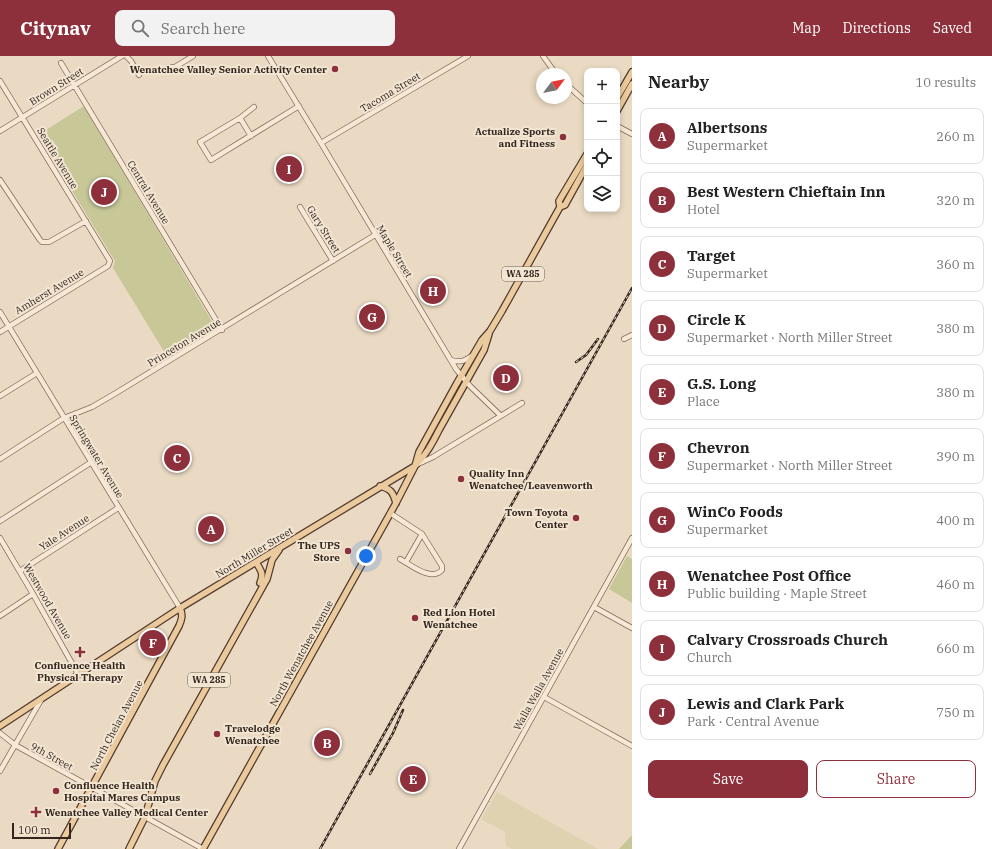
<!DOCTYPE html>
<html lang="en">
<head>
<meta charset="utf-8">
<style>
	:root { --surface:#fff; --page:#f2f2f2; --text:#222; --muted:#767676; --line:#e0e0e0; --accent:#8e303b }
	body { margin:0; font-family:"IBM Plex Serif",serif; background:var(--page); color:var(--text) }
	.controls { position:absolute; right:12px; top:12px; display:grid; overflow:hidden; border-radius:8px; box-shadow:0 2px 6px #0003 }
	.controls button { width:36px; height:36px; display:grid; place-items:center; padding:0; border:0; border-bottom:1px solid var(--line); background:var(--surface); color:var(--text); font:20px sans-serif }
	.compass { position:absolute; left:536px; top:12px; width:36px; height:36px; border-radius:50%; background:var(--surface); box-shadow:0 2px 6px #0003; rotate:58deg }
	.scale { position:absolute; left:12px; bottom:10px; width:59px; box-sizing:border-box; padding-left:4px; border:2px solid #34261e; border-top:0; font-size:11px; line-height:14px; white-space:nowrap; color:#34261e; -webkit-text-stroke:3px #f2e5d2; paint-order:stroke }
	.you { position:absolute; left:366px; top:500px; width:14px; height:14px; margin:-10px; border:3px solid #fff; border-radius:50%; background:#1a73e8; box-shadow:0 0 0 6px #1a73e833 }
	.badge { display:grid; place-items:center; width:26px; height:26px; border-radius:50%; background:var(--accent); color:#fff; font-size:13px; font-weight:700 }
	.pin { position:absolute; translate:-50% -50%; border:2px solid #fff; box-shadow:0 1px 4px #0006 }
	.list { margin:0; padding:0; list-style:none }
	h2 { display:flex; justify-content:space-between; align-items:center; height:52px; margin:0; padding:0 16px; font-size:17px }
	h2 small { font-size:13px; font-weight:400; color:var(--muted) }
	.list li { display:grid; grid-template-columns:26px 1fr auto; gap:12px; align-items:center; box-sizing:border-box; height:56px; margin:0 8px 8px; padding:0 8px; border:1px solid var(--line); border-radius:8px }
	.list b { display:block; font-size:15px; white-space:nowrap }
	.list p { margin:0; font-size:13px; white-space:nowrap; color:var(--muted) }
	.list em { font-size:13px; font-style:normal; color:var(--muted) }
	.actions { display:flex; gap:8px; padding:12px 16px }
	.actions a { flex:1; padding:9px 0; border:1px solid var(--accent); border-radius:8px; text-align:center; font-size:14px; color:var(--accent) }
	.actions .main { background:var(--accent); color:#fff }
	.icon { flex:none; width:22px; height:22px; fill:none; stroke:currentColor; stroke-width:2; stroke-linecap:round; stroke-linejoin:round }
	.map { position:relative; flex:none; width:632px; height:793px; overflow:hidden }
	header { display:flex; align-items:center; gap:24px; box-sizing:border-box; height:56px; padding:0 20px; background:var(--accent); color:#fff }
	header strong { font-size:19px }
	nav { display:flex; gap:22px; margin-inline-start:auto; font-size:14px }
	.search { width:280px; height:36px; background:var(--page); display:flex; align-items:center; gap:10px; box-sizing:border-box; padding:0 14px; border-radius:8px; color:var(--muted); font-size:15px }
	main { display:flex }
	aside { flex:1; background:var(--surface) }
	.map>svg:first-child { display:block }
	.farmland { fill:#dfd2b1 }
	.green { fill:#c7c798 }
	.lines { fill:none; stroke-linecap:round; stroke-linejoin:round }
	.minor-casing { stroke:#836c5b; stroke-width:6 }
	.major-casing { stroke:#513b2f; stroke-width:8 }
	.minor { stroke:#f6e8d5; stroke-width:4.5 }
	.major { stroke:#ebca9d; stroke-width:5.5 }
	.rail-casing { stroke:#34261e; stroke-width:2.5 }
	.rail { stroke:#f2e5d2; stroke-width:1; stroke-dasharray:3; stroke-linecap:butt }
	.poi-dot { fill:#8e303b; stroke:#f2e5d2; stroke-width:1.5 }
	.labels { text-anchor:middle; stroke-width:4; stroke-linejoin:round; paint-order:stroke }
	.shield { fill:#f2e5d2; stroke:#6d5f54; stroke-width:1 }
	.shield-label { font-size:9px; font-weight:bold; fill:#34261e }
	.poi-label { font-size:10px; font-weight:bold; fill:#34261e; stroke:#f2e5d2; text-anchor:start }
	.street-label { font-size:10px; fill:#34261e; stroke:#f2e5d2 }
</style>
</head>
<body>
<header>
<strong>Citynav</strong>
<div class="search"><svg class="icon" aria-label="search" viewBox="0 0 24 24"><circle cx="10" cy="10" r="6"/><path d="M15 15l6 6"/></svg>Search here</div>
<nav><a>Map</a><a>Directions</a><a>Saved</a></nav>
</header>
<main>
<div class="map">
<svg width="632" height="793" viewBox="0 0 632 793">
	<rect width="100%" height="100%" fill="#eadac3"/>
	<path class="farmland" d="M497,736L598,793H512L506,790L505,776L481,763Z"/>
	<path class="green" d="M84,50L214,269L213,273L209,277L168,302L113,212L115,205L38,79Z
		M627,500L632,503V547L609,533Z
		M632,779V793H619Z"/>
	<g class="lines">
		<g class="minor-casing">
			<path id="minor" d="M126,0L131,5L139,19
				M268,0L321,87L456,313L470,330L501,360
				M543,0L556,18
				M61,7L222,274
				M168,11H175L193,0
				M0,25L110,205L108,210L0,276
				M566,28L587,47
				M254,51L240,62L200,86L211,104L299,50
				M240,62L251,80
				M617,70L632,78
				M0,75L122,0
				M321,87L468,0
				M0,124L40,184L42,186H49L86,165
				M300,151L333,205
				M0,256L180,552
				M624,283L632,279
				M451,304C460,307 465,305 473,299
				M0,340L37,317
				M0,403L64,362L92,351L116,337L375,179
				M418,408L433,401L522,347
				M390,457L422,478L442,510V514C431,526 411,509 400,503
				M0,465L90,407
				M0,482L33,538L78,618
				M406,506L422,478
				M20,515L118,452
				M594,551L632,572
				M0,560L33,538
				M544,641L632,690
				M0,677L15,689L203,793
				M0,715L41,644
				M459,793L632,482"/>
		</g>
		<g class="major-casing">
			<path id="major" d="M617,42L632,16
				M617,55L632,28
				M560,151L565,149L587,109
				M380,430C391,433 393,436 396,447
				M256,506C261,515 264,517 260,527
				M0,670L180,552L415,410C426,399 432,388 439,374L484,294L489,278
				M58,793L179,570C182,563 183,559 180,552
				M129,793L145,761L155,725L163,709L267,523L272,504L279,494
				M203,793L396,447L415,410L419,396L457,327L482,284L490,275L502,255L560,151L559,145L587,98"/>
		</g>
		<use href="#minor" class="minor"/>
		<use href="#major" class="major"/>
		<g class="rail-casing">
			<path id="rail" d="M576,306L586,299L598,283
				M370,718L393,677L403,654
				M320,793L632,232"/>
		</g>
		<use href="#rail" class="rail"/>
	</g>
	<g class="poi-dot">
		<circle cx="335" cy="13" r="4"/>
		<circle cx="563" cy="81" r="4"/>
		<circle cx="461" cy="423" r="4"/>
		<circle cx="576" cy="462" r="4"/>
		<circle cx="348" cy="495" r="4"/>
		<circle cx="415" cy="562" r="4"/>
		<path d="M78 590h4v4h4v4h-4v4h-4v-4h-4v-4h4z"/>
		<circle cx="217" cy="678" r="4"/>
		<circle cx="56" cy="735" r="4"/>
		<path d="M34 750h4v4h4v4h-4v4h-4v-4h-4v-4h4z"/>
	</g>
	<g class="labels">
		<g class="shield">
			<rect x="502" y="211" width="42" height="14" rx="3"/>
			<rect x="188" y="617" width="42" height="14" rx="3"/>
		</g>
		<g class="shield-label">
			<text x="523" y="221">WA 285</text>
			<text x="209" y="627">WA 285</text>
		</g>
		<g class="poi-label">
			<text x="327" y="17" text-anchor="end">Wenatchee Valley Senior Activity Center</text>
			<text x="555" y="79" text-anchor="end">Actualize Sports<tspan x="555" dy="12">and Fitness</tspan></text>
			<text x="469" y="421">Quality Inn<tspan x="469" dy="12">Wenatchee/Leavenworth</tspan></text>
			<text x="568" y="460" text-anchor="end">Town Toyota<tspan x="568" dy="12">Center</tspan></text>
			<text x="340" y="493" text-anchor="end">The UPS<tspan x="340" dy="12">Store</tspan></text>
			<text x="423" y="560">Red Lion Hotel<tspan x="423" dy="12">Wenatchee</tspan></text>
			<text x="80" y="613" text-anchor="middle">Confluence Health<tspan x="80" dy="12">Physical Therapy</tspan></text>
			<text x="225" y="676">Travelodge<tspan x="225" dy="12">Wenatchee</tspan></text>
			<text x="64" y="733">Confluence Health<tspan x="64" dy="12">Hospital Mares Campus</tspan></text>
			<text x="45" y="760">Wenatchee Valley Medical Center</text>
		</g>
		<g class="street-label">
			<text transform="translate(56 30) rotate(-32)" y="4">Brown Street</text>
			<text transform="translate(390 36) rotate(-31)" y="4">Tacoma Street</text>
			<text transform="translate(58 102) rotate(59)" y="4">Seattle Avenue</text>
			<text transform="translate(149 136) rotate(59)" y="4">Central Avenue</text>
			<text transform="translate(324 173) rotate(58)" y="4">Gary Street</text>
			<text transform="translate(395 195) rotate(59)" y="4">Maple Street</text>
			<text transform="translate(49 235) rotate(-31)" y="4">Amherst Avenue</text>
			<text transform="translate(184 286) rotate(-31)" y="4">Princeton Avenue</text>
			<text transform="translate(97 400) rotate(59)" y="4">Springwater Avenue</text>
			<text transform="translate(64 476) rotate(-33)" y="4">Yale Avenue</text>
			<text transform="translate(254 496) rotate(-31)" y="4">North Miller Street</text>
			<text transform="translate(48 545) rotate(60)" y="4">Westwood Avenue</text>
			<text transform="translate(301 597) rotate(-61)" y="4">North Wenatchee Avenue</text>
			<text transform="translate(538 633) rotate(-61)" y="4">Walla Walla Avenue</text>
			<text transform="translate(116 669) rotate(-62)" y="4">North Chelan Avenue</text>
			<text transform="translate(52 700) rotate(29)" y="4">9th Street</text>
		</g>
	</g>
</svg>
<div class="controls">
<button>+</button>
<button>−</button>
<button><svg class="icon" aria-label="locate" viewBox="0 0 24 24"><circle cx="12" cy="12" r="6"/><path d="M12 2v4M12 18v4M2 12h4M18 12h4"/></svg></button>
<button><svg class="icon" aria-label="layers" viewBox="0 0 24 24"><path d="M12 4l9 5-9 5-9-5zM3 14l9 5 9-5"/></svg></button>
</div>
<svg class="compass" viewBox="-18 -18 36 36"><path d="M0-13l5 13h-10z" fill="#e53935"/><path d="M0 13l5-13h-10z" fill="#767676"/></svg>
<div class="scale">100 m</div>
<div class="you"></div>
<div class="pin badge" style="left:211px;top:473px">A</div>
<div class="pin badge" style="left:327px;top:687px">B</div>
<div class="pin badge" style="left:177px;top:402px">C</div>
<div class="pin badge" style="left:506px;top:322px">D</div>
<div class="pin badge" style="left:413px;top:723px">E</div>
<div class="pin badge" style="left:153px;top:587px">F</div>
<div class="pin badge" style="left:372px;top:261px">G</div>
<div class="pin badge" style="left:433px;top:235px">H</div>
<div class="pin badge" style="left:289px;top:113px">I</div>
<div class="pin badge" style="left:104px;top:136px">J</div>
</div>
<aside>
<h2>Nearby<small>10 results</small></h2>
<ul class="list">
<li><span class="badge">A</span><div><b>Albertsons</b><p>Supermarket</p></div><em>260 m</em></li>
<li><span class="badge">B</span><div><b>Best Western Chieftain Inn</b><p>Hotel</p></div><em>320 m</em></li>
<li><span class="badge">C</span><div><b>Target</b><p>Supermarket</p></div><em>360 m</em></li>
<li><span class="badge">D</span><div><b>Circle K</b><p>Supermarket · North Miller Street</p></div><em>380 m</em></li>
<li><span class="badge">E</span><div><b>G.S. Long</b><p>Place</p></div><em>380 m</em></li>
<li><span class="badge">F</span><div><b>Chevron</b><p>Supermarket · North Miller Street</p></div><em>390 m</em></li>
<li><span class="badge">G</span><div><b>WinCo Foods</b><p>Supermarket</p></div><em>400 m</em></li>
<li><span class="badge">H</span><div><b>Wenatchee Post Office</b><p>Public building · Maple Street</p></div><em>460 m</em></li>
<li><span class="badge">I</span><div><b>Calvary Crossroads Church</b><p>Church</p></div><em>660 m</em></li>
<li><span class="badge">J</span><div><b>Lewis and Clark Park</b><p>Park · Central Avenue</p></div><em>750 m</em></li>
</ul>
<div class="actions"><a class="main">Save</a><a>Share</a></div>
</aside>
</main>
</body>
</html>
